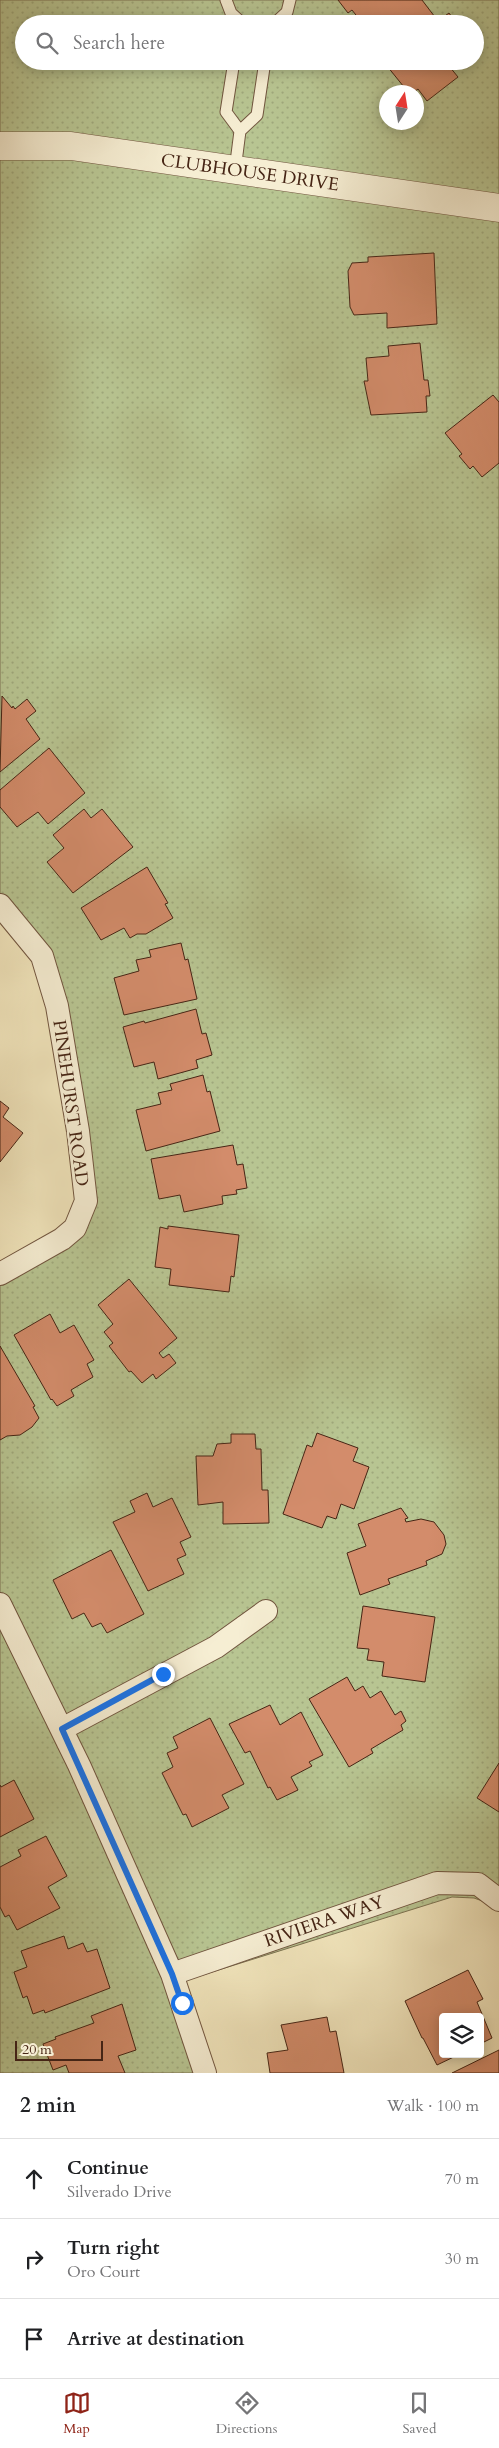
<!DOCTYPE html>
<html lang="en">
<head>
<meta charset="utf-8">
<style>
	:root { --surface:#fff; --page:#f2f2f2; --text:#202124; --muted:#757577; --line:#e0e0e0; --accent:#8f2418 }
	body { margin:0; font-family:Cardo,serif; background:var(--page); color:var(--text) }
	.controls { position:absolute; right:15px; bottom:15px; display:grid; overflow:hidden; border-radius:5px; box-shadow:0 2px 12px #0003 }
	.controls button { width:45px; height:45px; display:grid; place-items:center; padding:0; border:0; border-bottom:1px solid var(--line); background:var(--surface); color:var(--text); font:25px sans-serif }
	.compass { position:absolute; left:379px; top:85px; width:45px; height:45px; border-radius:50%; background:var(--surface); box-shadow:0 2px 12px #0003; rotate:12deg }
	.scale { position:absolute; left:15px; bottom:12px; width:88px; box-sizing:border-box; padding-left:5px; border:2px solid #462515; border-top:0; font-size:14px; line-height:18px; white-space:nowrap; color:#462515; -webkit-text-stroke:4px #f6eed3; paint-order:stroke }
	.stop { position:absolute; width:15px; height:15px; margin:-11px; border:4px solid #1a73e8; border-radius:50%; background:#fff }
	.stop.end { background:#1a73e8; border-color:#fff; box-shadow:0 1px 5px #0008 }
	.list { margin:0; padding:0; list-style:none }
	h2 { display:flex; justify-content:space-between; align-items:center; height:65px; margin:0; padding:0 20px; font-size:21px }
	h2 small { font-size:16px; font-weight:400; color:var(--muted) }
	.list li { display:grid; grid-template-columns:32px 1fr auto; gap:15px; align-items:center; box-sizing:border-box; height:80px; padding:0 20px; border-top:1px solid var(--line) }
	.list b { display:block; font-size:19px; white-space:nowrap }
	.list p { margin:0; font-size:16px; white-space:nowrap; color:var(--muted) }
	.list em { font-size:16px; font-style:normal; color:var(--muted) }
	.icon { flex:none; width:28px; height:28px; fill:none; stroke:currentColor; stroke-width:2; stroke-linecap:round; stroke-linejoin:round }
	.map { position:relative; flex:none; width:499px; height:2073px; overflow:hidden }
	.search { position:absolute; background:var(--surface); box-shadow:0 2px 12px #0003; left:15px; right:15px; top:15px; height:55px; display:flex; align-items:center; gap:12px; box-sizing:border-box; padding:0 18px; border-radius:28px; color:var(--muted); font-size:19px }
	.sheet { height:305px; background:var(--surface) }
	nav { display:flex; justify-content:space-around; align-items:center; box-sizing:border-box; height:70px; border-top:1px solid var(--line); background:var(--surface); font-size:14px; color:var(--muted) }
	nav a { display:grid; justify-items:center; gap:2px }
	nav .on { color:var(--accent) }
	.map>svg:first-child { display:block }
	.grass { fill:url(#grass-dots); stroke:#7f7554; fill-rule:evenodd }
	.building { fill:#d38c6b; stroke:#462515 }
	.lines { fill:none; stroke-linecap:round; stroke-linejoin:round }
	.service-casing { stroke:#71553f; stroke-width:13 }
	.minor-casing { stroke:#71553f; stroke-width:24 }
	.tertiary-casing { stroke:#71553f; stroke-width:29 }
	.service { stroke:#f6eed3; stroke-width:11 }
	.minor { stroke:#f6eed3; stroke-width:22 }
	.tertiary { stroke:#f6eed3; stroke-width:28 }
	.route { stroke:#1a73e8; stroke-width:6 }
	.labels { text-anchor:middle; stroke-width:4.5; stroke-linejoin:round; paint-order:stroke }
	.street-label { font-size:18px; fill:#462515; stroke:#f6eed3 }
</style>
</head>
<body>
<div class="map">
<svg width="499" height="2073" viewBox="0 0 499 2073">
	<defs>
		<pattern id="grass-dots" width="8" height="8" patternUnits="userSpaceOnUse" patternTransform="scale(1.25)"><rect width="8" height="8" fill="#b8c592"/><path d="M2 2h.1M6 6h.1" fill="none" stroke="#a0a97d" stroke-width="1.8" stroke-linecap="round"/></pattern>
	</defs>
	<rect width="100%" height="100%" fill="#f1e5bc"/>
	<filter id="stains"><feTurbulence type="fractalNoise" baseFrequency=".004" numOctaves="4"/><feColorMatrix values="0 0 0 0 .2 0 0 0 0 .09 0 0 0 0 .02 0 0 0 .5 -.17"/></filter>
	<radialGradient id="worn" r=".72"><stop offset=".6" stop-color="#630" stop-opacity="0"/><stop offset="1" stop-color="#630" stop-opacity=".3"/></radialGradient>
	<path class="grass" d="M0,0H499V1907L474,1898L452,1897L180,1982L208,2073H0V1278L80,1217L63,1005L0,895ZM24,24H475V61H24ZM386,92H416V122H386Z"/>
	<path class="building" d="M338,0H422L438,21L449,13L457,24H363L352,10L348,13Z
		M383,61H455L449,66L458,77L427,101L418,89L414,92H408Z
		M434,253L437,324L387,328V313L354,315L350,307L348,271L352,263L368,262V257Z
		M420,343L424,380H428L430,396H426L427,412L371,415L364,381H368L366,358L389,356L388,346Z
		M493,395L499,402V463L482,477L473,466L470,469L459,456L462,454L445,433Z
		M2,696L12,708L13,706L15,709L27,699L36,711L26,719L40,739L0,772Z
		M49,748L85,793L48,824L38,812L17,827L0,807V790Z
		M84,809L91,818L102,809L133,847L73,893L47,862L64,848L53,835Z
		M147,867L168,903L165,904L173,918L146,934H137L130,938L124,928L101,940L81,908Z
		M181,943L185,960L188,959L197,999L124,1015L114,978L139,971L136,960L151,957L149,950Z
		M196,1009L202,1034L206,1033L212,1055L196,1060L198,1068L158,1079L154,1062L134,1067L123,1027L144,1021L145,1023Z
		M203,1075L207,1092L210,1091L220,1131L146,1151L136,1110L161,1104L158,1093L172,1090L170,1084Z
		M0,1101L9,1108L3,1117L23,1133L0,1162Z
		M233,1145L237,1165L243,1164L247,1188L236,1190L237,1194L222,1196L223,1204L184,1212L180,1195L159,1199L151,1159Z
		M168,1226L239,1235L234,1277L231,1276L229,1292L169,1285L171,1269L155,1267L160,1227L168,1229Z
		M129,1279L177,1338L159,1353L163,1358L169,1354L176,1363L156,1379L153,1374L142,1383L131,1371L129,1372L109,1346L113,1343L104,1332L113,1324L98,1305Z
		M50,1314L60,1333L74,1325L94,1360L87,1364L93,1377L71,1390L74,1396L57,1406L52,1399L51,1400L14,1335Z
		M0,1346L35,1406L33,1407L39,1418L32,1427L20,1435L7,1436L0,1440Z
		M317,1433L358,1448L353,1461L369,1467L354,1509L341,1504L336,1519L327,1516L322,1528L283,1514L307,1445L312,1447Z
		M231,1434H255L256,1449H261L262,1490H268L269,1523L223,1524V1502L198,1505L196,1456H213L217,1444L231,1443Z
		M147,1493L153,1507L172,1498L191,1537L180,1542L186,1555L177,1559L184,1574L148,1591L113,1522L135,1512L130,1501Z
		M401,1508L408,1518L405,1519L406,1522L421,1519L434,1522L444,1535L446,1544L442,1554L426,1561L427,1565L388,1579L390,1584L360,1595L347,1553L366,1546L358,1524Z
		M111,1550L144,1614L107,1633L101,1623L92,1627L84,1613L72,1619L53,1580Z
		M363,1606L435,1617L425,1682L382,1676L384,1662L367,1660L369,1649L357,1648Z
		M347,1677L355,1691L363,1686L370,1698L381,1691L395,1715L401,1711L406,1721L401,1725L403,1730L371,1749L373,1753L349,1767L309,1699Z
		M270,1705L280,1725L301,1712L323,1755L309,1762L312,1766L291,1777L298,1790L277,1800L270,1787L268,1788L250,1751L245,1753L229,1724Z
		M210,1718L244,1784L222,1795L229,1808L192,1827L186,1814L183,1815L162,1773L173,1767L167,1753L178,1748L173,1737Z
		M499,1763V1812L477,1798Z
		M14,1780L34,1819L0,1837V1785L1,1787Z
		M46,1836L67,1876L48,1887L60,1908L17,1930L9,1915L5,1917L0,1907V1867L21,1856L18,1850Z
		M64,1936L68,1949L83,1943L87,1952L97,1949L110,1988L45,2013L44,2010L33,2014L27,1996L23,1998L14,1972L27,1967L21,1951Z
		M468,1970L483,1999L477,2002L492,2038L480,2044V2017H443V2054H460L437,2065L423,2038H422L405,2001Z
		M122,2004L136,2050L118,2056L125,2073H69L66,2065L53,2070L43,2044L56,2039L55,2037L94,2023L91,2016Z
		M327,2017L330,2032L336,2031L344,2073H270L267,2053L288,2050L281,2025Z
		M499,2050V2073H452Z"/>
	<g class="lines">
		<g class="service-casing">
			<path id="service" d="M226,0L231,13L243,24
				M274,24L287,12L290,0
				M234,61L226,112L240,131
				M235,170L240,131L257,115L265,61"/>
		</g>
		<g class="minor-casing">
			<path id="minor" d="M0,905L42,956L57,1006L78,1131L86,1201L75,1228L62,1239L0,1274
				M0,1604L79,1765L172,1974L205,2073
				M62,1729L216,1647L266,1611
				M172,1974L437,1883L478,1884L499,1900"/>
		</g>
		<g class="tertiary-casing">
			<path id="tertiary" d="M0,146H71L499,208"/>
		</g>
		<use href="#service" class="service"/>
		<use href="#minor" class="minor"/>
		<use href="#tertiary" class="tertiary"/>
	</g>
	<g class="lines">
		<path class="route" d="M163,1674L62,1729L172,1974L182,2003"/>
	</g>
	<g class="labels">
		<g class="street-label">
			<text transform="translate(250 172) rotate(8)" y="6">CLUBHOUSE DRIVE</text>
			<text transform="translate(71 1103) rotate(82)" y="6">PINEHURST ROAD</text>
			<text transform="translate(324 1921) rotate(-19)" y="6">RIVIERA WAY</text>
		</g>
	</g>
	<rect width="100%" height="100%" filter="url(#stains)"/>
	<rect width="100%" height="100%" fill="url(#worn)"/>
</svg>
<div class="controls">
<button><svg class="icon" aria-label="layers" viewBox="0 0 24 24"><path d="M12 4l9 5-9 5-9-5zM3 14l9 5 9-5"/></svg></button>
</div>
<svg class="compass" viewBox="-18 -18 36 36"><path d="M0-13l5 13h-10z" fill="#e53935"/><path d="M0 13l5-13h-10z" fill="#757577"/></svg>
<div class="scale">20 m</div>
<div class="stop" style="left:182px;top:2003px"></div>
<div class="stop end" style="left:163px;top:1674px"></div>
<div class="search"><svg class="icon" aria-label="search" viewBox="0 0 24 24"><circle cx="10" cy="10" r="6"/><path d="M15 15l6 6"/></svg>Search here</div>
</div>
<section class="sheet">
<h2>2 min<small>Walk · 100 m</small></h2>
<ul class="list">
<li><svg class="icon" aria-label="ahead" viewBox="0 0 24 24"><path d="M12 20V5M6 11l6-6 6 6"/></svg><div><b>Continue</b><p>Silverado Drive</p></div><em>70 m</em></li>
<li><svg class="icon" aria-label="right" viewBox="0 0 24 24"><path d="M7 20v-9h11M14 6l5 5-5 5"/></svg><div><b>Turn right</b><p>Oro Court</p></div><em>30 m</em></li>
<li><svg class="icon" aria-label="arrive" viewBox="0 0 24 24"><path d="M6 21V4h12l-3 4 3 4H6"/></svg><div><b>Arrive at destination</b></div></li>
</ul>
</section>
<nav>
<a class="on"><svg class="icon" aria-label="map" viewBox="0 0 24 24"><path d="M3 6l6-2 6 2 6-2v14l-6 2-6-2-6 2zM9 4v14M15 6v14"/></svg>Map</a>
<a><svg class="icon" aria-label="directions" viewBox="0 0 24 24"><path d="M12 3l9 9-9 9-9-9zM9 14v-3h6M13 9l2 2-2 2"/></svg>Directions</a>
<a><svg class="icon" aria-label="saved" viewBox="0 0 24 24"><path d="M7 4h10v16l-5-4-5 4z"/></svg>Saved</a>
</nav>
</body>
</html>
